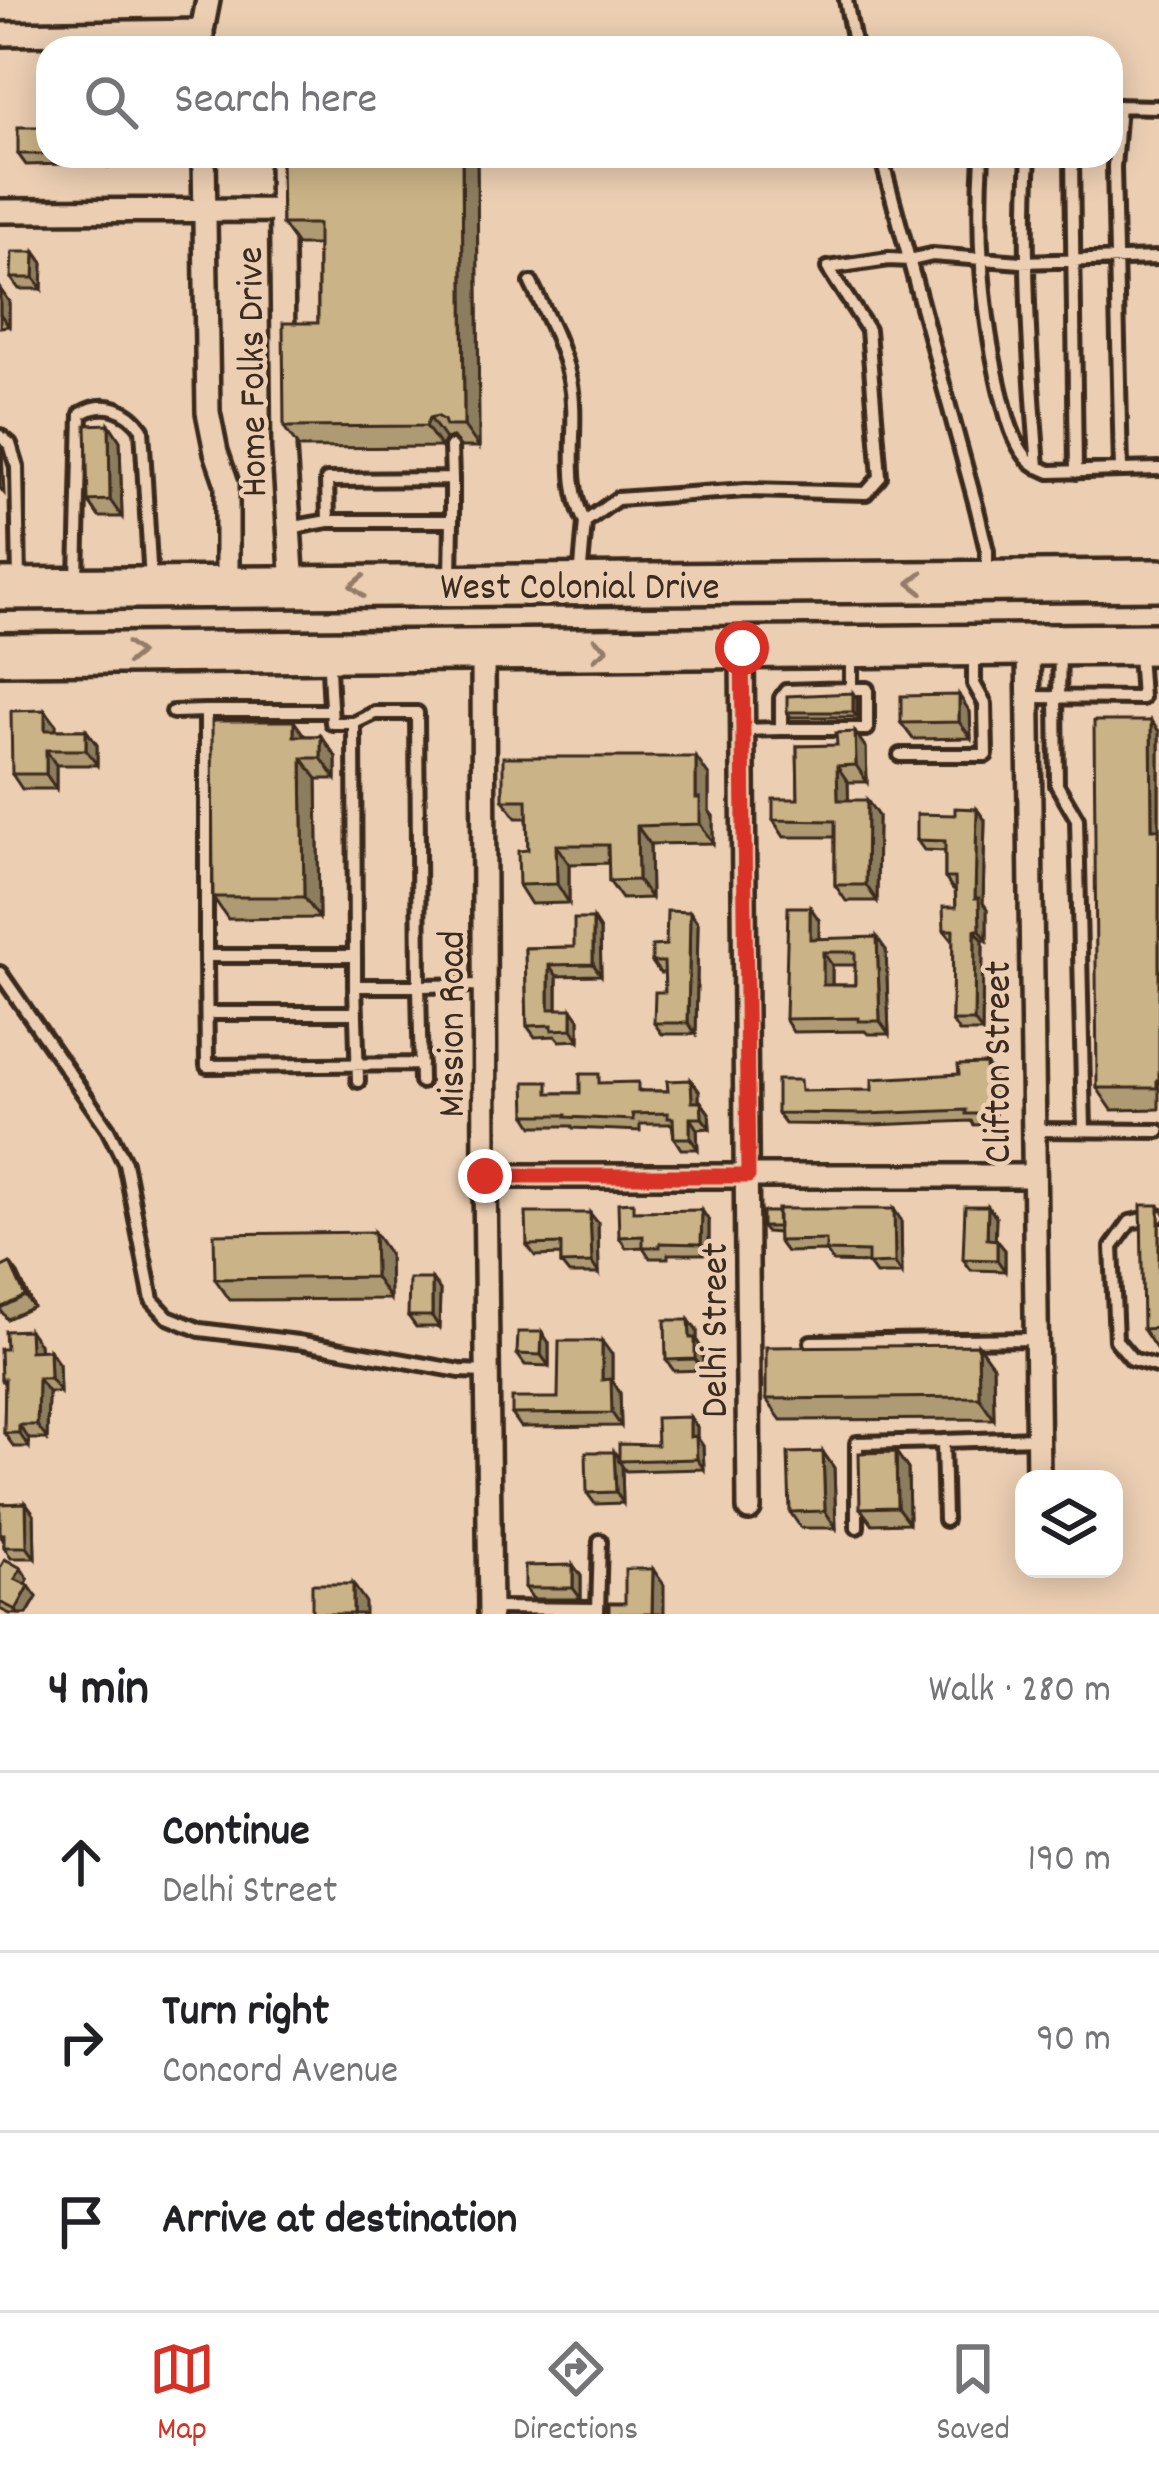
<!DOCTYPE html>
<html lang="en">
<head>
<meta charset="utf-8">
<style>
	:root { --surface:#fff; --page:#f2f2f2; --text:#202124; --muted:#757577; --line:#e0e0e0; --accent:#d93025 }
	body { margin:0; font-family:Dekko,sans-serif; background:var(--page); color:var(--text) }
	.controls { position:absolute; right:36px; bottom:36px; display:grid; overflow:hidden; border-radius:24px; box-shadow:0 6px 30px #0003 }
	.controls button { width:108px; height:108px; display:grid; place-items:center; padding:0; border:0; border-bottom:3px solid var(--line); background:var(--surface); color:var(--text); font:60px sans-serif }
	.stop { position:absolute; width:36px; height:36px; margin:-27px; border:9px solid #d93025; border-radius:50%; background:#fff }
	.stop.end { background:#d93025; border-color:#fff; box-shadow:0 3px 12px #0008 }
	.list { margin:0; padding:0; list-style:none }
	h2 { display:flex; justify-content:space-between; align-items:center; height:156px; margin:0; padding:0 48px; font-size:51px }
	h2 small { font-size:39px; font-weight:400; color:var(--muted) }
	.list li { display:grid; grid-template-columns:78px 1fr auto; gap:36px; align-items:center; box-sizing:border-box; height:180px; padding:0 48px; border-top:3px solid var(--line) }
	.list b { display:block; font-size:45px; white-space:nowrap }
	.list p { margin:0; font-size:39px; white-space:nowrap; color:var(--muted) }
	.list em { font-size:39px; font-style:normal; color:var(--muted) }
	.icon { flex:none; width:66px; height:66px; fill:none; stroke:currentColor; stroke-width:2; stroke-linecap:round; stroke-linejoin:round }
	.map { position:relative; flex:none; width:1159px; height:1614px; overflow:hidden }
	.search { position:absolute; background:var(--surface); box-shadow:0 6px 30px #0003; left:36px; right:36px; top:36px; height:132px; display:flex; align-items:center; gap:30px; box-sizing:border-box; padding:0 42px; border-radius:36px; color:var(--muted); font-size:45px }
	.sheet { height:696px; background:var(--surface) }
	nav { display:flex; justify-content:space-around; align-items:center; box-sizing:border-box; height:168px; border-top:3px solid var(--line); background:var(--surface); font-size:33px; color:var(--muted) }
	nav a { display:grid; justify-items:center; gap:6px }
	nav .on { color:var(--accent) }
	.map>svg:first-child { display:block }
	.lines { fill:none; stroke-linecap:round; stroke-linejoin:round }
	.lane-casing { stroke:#3b2a1e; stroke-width:20 }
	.street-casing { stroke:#3b2a1e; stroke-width:30 }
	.highway-casing { stroke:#3b2a1e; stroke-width:48 }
	.lane { stroke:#eccfb3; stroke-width:10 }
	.street { stroke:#eccfb3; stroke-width:21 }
	.highway { stroke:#eccfb3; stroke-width:39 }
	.wall { fill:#ae9a73; stroke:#3b2a1e; stroke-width:3; fill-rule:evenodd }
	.shaded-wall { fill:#8d7d5e; stroke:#3b2a1e; stroke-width:3 }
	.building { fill:#cab386; stroke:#3b2a1e; stroke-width:3; fill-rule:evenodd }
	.oneway { stroke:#947c68 }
	.route { stroke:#d93025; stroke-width:15 }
	.labels { text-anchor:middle; stroke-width:9; stroke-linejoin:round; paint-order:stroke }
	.street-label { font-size:39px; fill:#3b2a1e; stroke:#eccfb3 }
</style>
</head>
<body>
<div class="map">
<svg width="1159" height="1614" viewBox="0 0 1159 1614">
	<rect width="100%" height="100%" fill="#eccfb3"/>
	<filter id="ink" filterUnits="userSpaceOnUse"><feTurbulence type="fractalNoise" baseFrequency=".00833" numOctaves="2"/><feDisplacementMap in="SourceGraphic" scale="24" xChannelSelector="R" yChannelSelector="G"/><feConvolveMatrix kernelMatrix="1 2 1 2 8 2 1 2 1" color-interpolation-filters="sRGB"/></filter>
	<g filter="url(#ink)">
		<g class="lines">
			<g class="lane-casing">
				<path id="lane" d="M846,0L855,48
					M1111,106L1159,107
					M1119,106L1114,167L1121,470
					M881,156L977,509L987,551V574
					M982,156C977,235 982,312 1000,389C1006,412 1011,439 1027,458C1034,466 1041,468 1050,472L1159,469
					M1029,156C1023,260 1030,363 1038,467
					M1072,156L1076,472
					M531,283C546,314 563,346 570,380C580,425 562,479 585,522
					M0,436L10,444L17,467L19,582
					M451,447L452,479
					M328,521L327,480L452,479V521
					M289,528L328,521H452L451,576
					M77,579L81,414C104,399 128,409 142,429L151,582
					M580,579L585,522L617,499L746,490L866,493L880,477L868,330L828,268L889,259L910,260L932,255L1021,262L1159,258
					M329,661C329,682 331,702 332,723H354L355,956H206V711H331
					M1056,696L1057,785L1077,819L1084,1130
					M1059,696L1060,651
					M1028,697L1142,698L1139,653
					M173,712L206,711
					M354,723L375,713H417L419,986L484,985
					M781,729H867V689H851
					M743,730L781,729V698L786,691L851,689V656
					M900,755H986L985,704L974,684V655
					M206,956L207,1066L421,1064
					M355,956V986H419L421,1082
					M0,973L108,1129L125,1163L152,1300L168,1317L200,1330L298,1342L460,1371L487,1372
					M355,986L358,1081
					M207,1013H356
					M1035,1130L1159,1131
					M1159,1216L1130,1222L1112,1247L1116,1340L1132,1359L1159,1367
					M811,1342L1035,1339
					M945,1520L943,1441L1037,1438
					M857,1527V1443L943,1441
					M490,1608L598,1609
					M598,1611L600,1541"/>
			</g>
			<g class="street-casing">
				<path id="street" d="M0,34L202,31
					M202,48V31L208,0
					M204,156L208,412L216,452L227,484V587
					M281,156L284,449L293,587
					M0,211L282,210
					M1028,645L1038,1479
					M742,648L749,1509
					M483,650L485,1176L490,1614
					M485,1176H1032"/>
			</g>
			<g class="highway-casing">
				<path id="highway" d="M0,589L1159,580
					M0,654L1159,644"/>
			</g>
			<use href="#lane" class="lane"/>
			<use href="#street" class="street"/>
			<use href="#highway" class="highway"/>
		</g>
		<path class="wall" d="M48,127V156H69V164L26,165L18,154Z
			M101,156H139V167H108Z
			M281,156H477L479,447H461L452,437L445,439L441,447L299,448L284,427L318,323V245H297L282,224Z
			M35,252L43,263L42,289H19L11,278Z
			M0,289L9,302V326L0,327Z
			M109,424L120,441L122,517H99L88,501Z
			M857,699V717H791L787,712Z
			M45,710L56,725V730H86L97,745V765H56V789H22L12,774Z
			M970,712L971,738L913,739L901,723Z
			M1159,731V1109L1112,1110L1097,1088Z
			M305,736H321L336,757V779H317L319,918L228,919L213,897Z
			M797,746L866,748L867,782H848V800L878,816L877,901H846L835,885V837H784L773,820L798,799Z
			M709,776V811L713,816V843L650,844L651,898L622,899L609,881V863L569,864V903L531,904L519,885L528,850L527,818H516L503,800Z
			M985,820L983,903L987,909V940H983L982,1032H959L952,1021L953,941L944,930L956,907L955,889H953L945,878V851L924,850L917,840Z
			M810,907L819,920V939L886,950L889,1034H868L865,1031L793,1032L785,1019ZM832,965H855V985H832Z
			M690,912L698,923L696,1034H662L654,1023L665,992V973H660L652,962Z
			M593,919L600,930L601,975L557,976V1009L579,1019V1040L560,1041L556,1036L535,1037L527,1026L525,948L574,947Z
			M986,1064L994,1075L995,1124L974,1125L971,1121L873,1125L785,1124L777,1113L808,1091L872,1090L959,1074Z
			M691,1080L699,1091V1102H701L709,1113L710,1128L697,1129L698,1149H681L674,1138L672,1124H640V1131L573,1128L572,1126H533L526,1115L556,1093H580L606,1083L644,1091H668Z
			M1159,1205V1350H1157L1143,1329Z
			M988,1206L996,1217L995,1239L1005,1250V1271L971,1270L963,1259Z
			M639,1211L709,1221V1254H668V1258H650L643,1247L626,1248L619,1237Z
			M901,1220L902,1274H876L868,1263L833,1262L826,1251L786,1252L778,1241V1233L766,1232L762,1227Z
			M598,1223L599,1274H569L561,1264V1255L535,1256L527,1245Z
			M389,1254L390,1299L230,1300L215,1279Z
			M0,1268L18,1274L33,1307L7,1319L0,1309Z
			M432,1279L440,1290L439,1327H416L408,1316Z
			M697,1331V1341L702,1349L703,1370L674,1371L666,1360Z
			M549,1343V1366L525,1365L517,1354Z
			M39,1344L40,1350L59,1364L60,1392H48L47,1439H29V1447H14L4,1433L5,1385L1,1379Z
			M978,1345L993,1366L994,1419L781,1420L766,1399Z
			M612,1355V1380L620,1393L621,1426L521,1427L512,1414L558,1398Z
			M690,1417L697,1427V1437L703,1446L704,1469L626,1471L622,1466L623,1503L595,1504L587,1493L614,1452L619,1458L657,1445Z
			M823,1452L834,1468L836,1528H801L790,1512Z
			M896,1452L908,1469L909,1523L872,1524L860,1508Z
			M26,1503L34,1514L35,1558H11L4,1547V1542L0,1537V1504Z
			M573,1565L581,1576V1599H533L525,1588Z
			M0,1568L28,1579L25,1585L37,1597L27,1614H10L0,1609Z"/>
		<path class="shaded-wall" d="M462,156H477L479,447L464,426Z
			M35,252L43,263L42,289L34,278Z
			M0,289L9,302V326L0,314Z
			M430,418L445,439L441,447L426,426Z
			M109,424L120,441L122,517L110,500Z
			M0,448L2,450L4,493L0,488Z
			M853,693L857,699V717L853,712Z
			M959,695L970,712L971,738L959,722Z
			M45,710L56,725V745L45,730Z
			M294,721L309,742L294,736Z
			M1151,721L1159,731V838L1152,829Z
			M86,730L97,745V765L86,750Z
			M855,732L866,748L867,782L856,765Z
			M321,736L336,757V779L321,758Z
			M46,750L56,765V789L46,774Z
			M696,757L709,776V811L713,816V843L700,824L696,798Z
			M302,758L317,779L319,918L304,897Z
			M837,766L848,782L849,816L838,800Z
			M867,800L878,816L877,901L866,885Z
			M977,809L985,820L983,903L987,909V940L980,930L975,898Z
			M637,826L650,844L651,898L638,880Z
			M556,845L569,864V903L557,884Z
			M810,907L819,920V952L810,939Z
			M690,912L698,923L696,1034L688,1023Z
			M593,919L600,930L601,975L593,964Z
			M975,930L983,940L982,1032L974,1021Z
			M877,937L886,950L889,1034L880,1021Z
			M823,952L832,965V998L823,985Z
			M549,965L557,976V1020L549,1009Z
			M572,1009L579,1019V1040L572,1029Z
			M986,1064L994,1075L995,1124L988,1114Z
			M691,1080L699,1091V1113L692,1102Z
			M701,1102L709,1113L710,1128L702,1118Z
			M690,1118L697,1129L698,1149L690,1138Z
			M988,1206L996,1217L995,1250L987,1239Z
			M894,1209L901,1220L902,1274L895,1263Z
			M702,1210L709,1221V1254L701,1244Z
			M590,1213L598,1223L599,1274L592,1263Z
			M374,1232L389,1254L390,1299L375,1277Z
			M997,1240L1005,1250V1271L997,1260Z
			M10,1263L18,1274L33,1307L25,1296Z
			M432,1279L440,1290L439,1327L432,1316Z
			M689,1320L697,1331V1341L702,1349L703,1370L695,1359L690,1338Z
			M29,1330L39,1344L40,1365L30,1351Z
			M542,1332L549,1343V1366L541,1355Z
			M602,1341L612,1355V1380L620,1393L621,1426L612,1413L602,1380Z
			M978,1345L993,1366L994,1419L979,1397Z
			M49,1350L59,1364L60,1392L50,1378Z
			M38,1378L48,1392L47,1439L37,1425Z
			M690,1417L697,1427V1437L703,1446L704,1469L697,1459L690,1437Z
			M19,1425L29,1439V1447L19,1433Z
			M614,1452L621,1461H619L622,1466L623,1503L616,1492Z
			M823,1452L834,1468L836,1528L825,1511Z
			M896,1452L908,1469L909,1523L897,1507Z
			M26,1503L34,1514L35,1558L27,1547Z
			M573,1565L581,1576V1599L573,1588Z
			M21,1568L28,1579L23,1590L15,1579Z
			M653,1569L664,1585V1614H652Z
			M353,1584L365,1601V1614H353Z
			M29,1586L37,1597L27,1614H18L16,1610Z"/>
		<path class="building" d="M18,127H48V154H18Z
			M281,156H462L464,426H446L444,420L437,416L430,418L426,426L284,427L283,323H318V224H282Z
			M12,252H35L34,278H11Z
			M109,424L110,500L88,501L86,425Z
			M853,693V712H787V696Z
			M959,695V722L901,723V696Z
			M45,710V730H86V750H46V774H12L11,711Z
			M212,721H294V736H321V758H302L304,897H213Z
			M1094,721H1151L1152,829H1159V1080H1157V1088H1097Z
			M855,732L856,765L837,766L838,800H867L866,885H835V821L773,820V799H798L797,746L837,745L836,733Z
			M503,757H696V798H700V824L637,826L638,880L609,881L608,845H556L557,884L519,885L518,851L528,850L527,800H503Z
			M955,808L977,809L975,898H979L980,930H975L974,1021H952L953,930H944L943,907H956L955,878H945V841L917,840V814L955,815Z
			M788,907H810V939L877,937L880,1021H859V1018L785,1019ZM823,952H855V985H823Z
			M667,911L690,912L688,1023H654L655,992H665L664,962H652V946L666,945Z
			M574,919H593V964L549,965V1009H572V1029L552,1030V1025L527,1026L525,948L574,947Z
			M986,1064L988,1114H966V1110L866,1114L777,1113V1080H800L801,1091L872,1090V1079L959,1074L958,1065Z
			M580,1074H599V1083L638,1082V1091H668L667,1081L691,1080L692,1102H701L702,1118H690V1138H674L673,1118H668V1113L632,1114L633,1120L566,1117V1115H526L525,1082H548V1093H580Z
			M633,1202V1211L702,1210L701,1244L660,1243V1247H643V1236L619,1237L618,1203Z
			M1141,1205H1159V1328L1143,1329Z
			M965,1206H988L987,1239L997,1240V1260L963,1259Z
			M777,1209H894L895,1263L868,1264V1252L826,1251V1240L778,1241Z
			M762,1212H778V1227H762Z
			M526,1213H590L592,1263L561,1264V1244L527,1245Z
			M374,1232L375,1277L215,1279L214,1234Z
			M10,1263L25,1296L0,1308V1268Z
			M409,1279H432V1316H408Z
			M665,1320H689L690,1338H695V1359L666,1360Z
			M29,1330L30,1351L49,1350L50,1378H38L37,1425H19V1433H4L5,1379H1L0,1349H6L5,1331Z
			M518,1332H542L541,1355L517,1354Z
			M559,1341H602V1380L611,1379L612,1413L512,1414V1398H558Z
			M978,1345L979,1397L766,1399V1347Z
			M690,1417V1437L696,1436L697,1459L619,1461V1444L657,1445L656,1418Z
			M586,1452H614L616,1492L587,1493Z
			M823,1452L825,1511L790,1512L788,1453Z
			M896,1452L897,1507L860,1508L859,1453Z
			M26,1503L27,1547H4V1534H0V1504Z
			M5,1559L21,1568L15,1579L29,1586L16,1610L0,1602V1568Z
			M573,1565V1588H525V1566Z
			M625,1569H653L652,1614H609V1603H625Z
			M312,1584H353V1614H312Z"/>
		<defs><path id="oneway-chevron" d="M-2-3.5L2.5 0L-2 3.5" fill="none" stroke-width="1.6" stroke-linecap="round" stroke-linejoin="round" transform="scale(3)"/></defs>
		<g class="oneway">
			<use href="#oneway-chevron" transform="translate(916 583) rotate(-180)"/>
			<use href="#oneway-chevron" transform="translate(358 586) rotate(179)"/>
			<use href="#oneway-chevron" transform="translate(600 649)"/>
			<use href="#oneway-chevron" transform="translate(133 653) rotate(-1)"/>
		</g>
	</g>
	<g class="lines" filter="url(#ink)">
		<path class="route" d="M485,1176H748L742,648"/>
	</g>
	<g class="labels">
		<g class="street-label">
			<text transform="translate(249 372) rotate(-91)" y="14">Home Folks Drive</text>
			<text x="580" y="598">West Colonial Drive</text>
			<text transform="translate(449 1024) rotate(-90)" y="14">Mission Road</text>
			<text transform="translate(995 1062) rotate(-90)" y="14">Clifton Street</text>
			<text transform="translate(712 1330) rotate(-90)" y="14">Delhi Street</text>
		</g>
	</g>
</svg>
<div class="controls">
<button><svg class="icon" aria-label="layers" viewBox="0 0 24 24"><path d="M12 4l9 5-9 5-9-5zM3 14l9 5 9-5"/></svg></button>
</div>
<div class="stop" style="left:742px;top:648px"></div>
<div class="stop end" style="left:485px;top:1176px"></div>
<div class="search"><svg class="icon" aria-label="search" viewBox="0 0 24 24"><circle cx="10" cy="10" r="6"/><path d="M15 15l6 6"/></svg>Search here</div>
</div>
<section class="sheet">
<h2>4 min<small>Walk · 280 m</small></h2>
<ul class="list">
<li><svg class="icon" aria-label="ahead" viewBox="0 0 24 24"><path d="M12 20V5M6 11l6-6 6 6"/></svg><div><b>Continue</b><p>Delhi Street</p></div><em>190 m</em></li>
<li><svg class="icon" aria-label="right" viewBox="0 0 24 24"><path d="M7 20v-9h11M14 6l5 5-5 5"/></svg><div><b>Turn right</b><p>Concord Avenue</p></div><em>90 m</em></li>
<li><svg class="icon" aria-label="arrive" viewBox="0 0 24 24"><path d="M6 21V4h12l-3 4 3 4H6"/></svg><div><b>Arrive at destination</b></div></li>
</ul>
</section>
<nav>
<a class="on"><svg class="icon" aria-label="map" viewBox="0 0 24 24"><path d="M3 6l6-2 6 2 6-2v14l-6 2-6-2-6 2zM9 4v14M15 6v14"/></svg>Map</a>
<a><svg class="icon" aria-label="directions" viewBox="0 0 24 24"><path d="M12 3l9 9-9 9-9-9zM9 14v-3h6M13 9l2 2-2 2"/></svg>Directions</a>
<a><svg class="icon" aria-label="saved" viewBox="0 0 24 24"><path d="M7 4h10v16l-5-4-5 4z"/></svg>Saved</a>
</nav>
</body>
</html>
